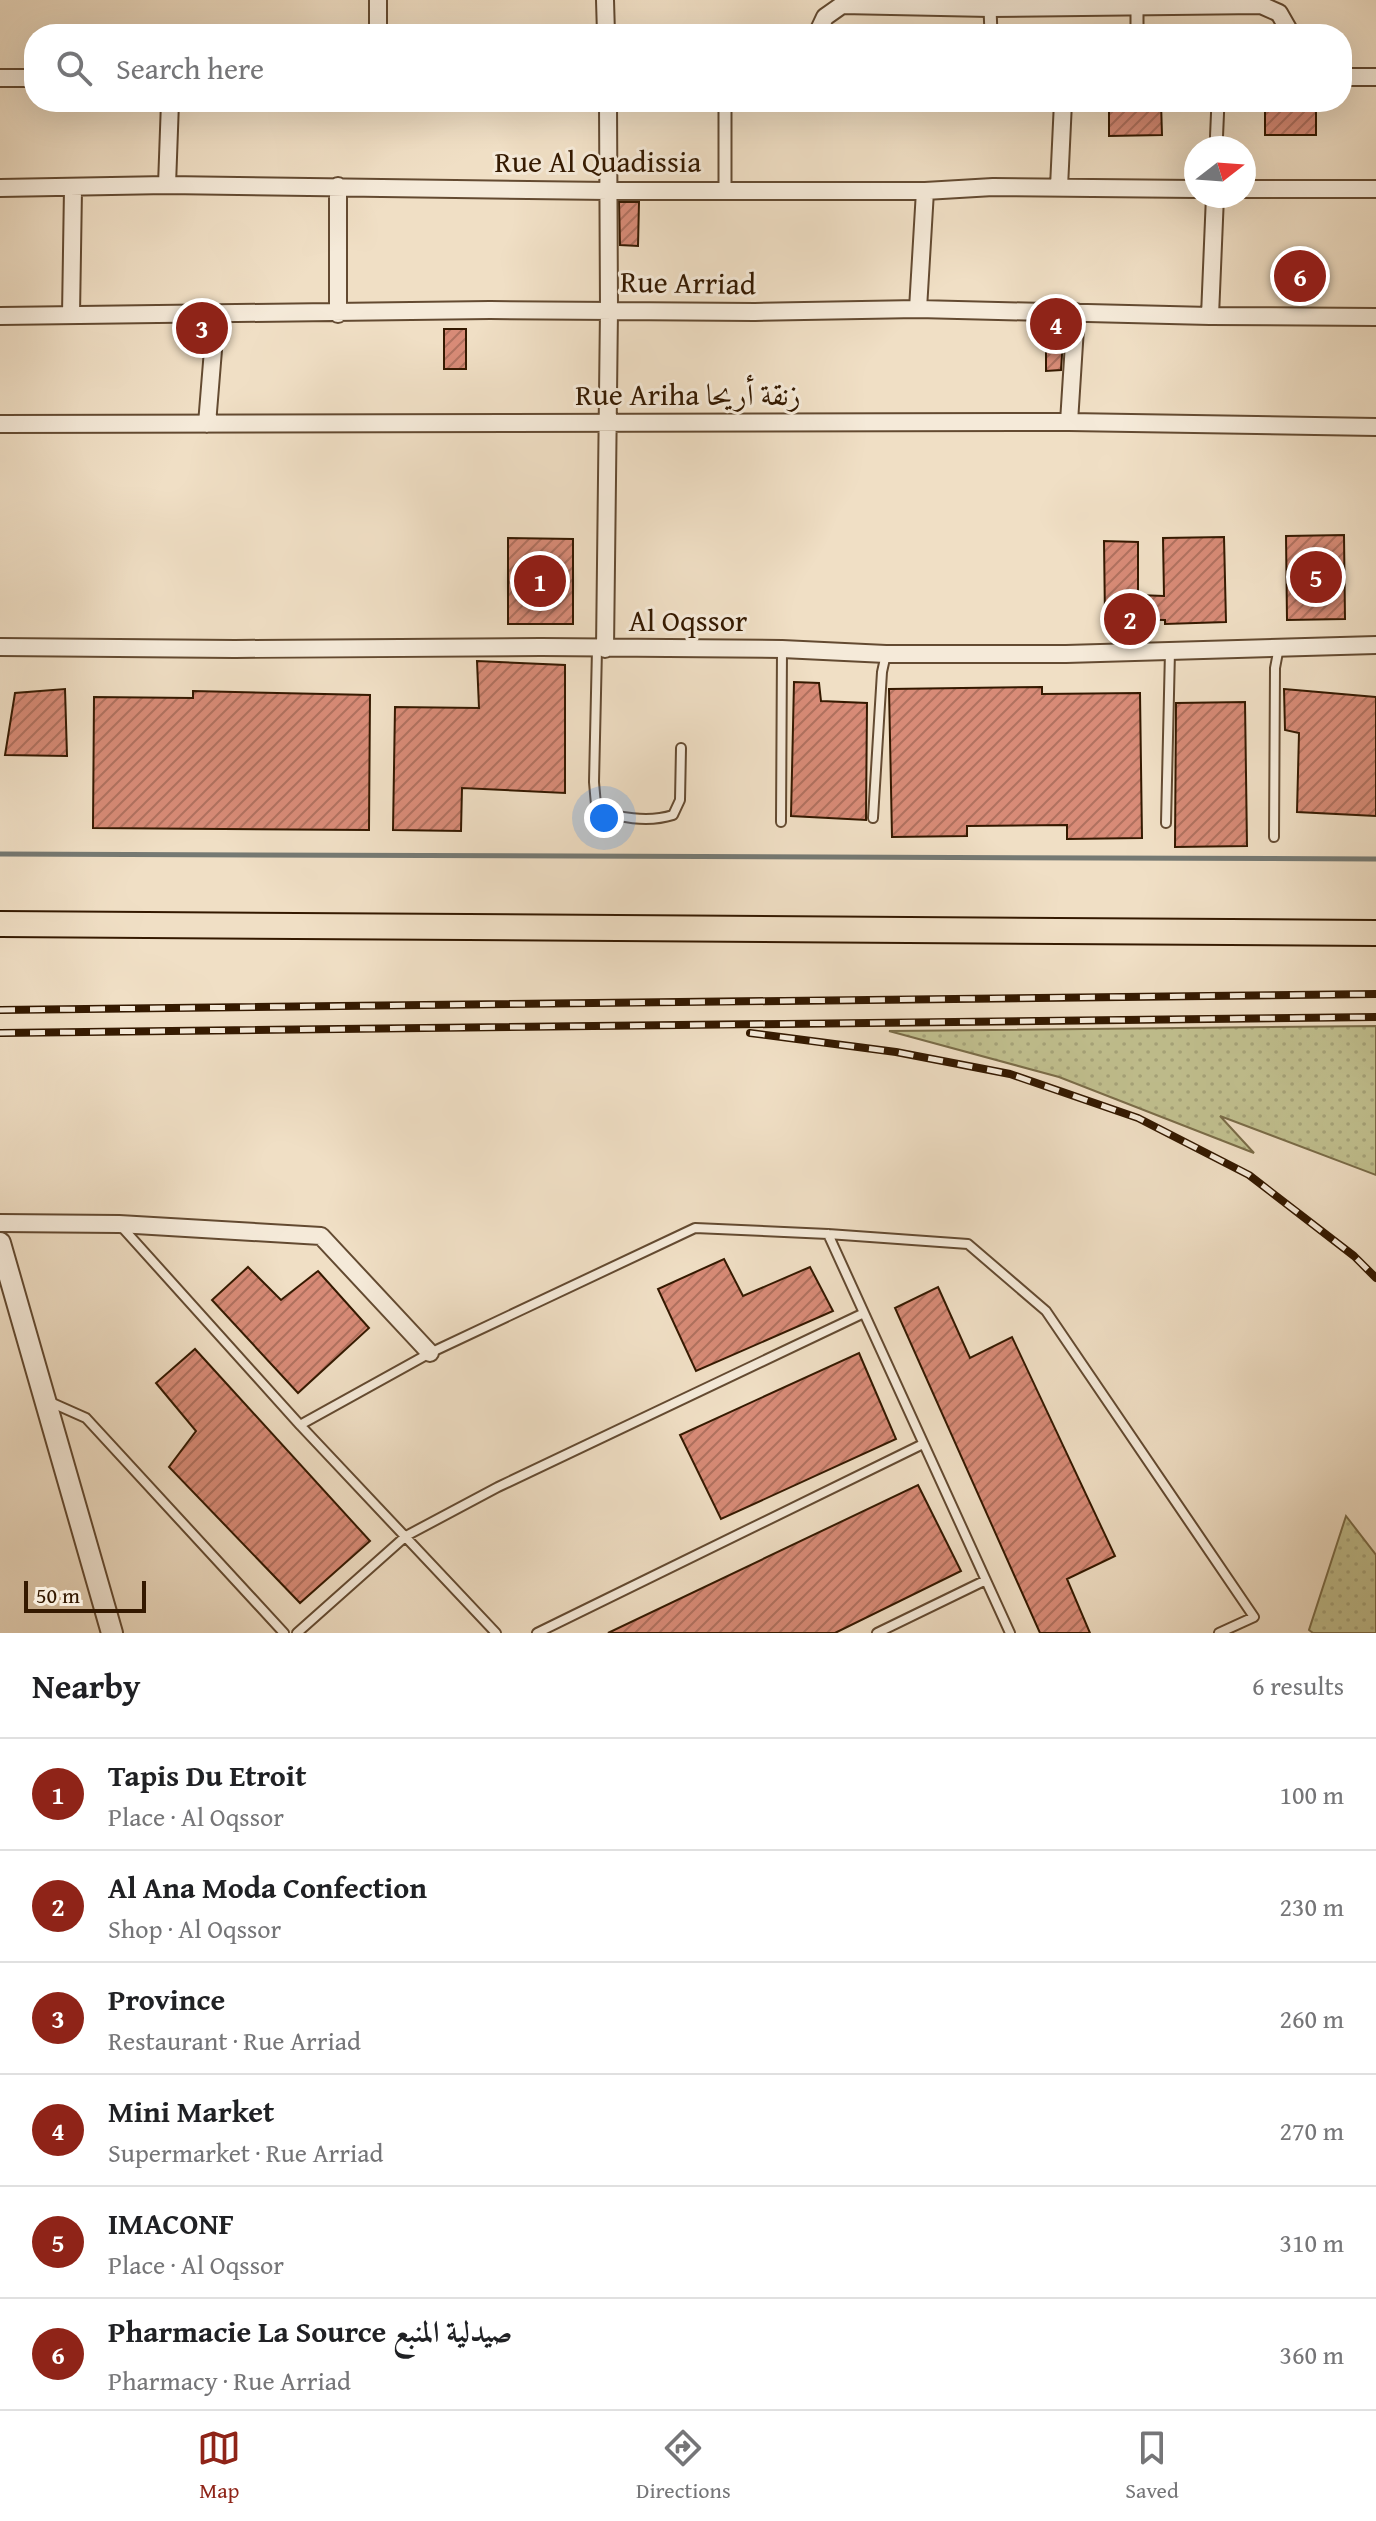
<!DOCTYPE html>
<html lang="en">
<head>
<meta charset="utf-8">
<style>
	:root { --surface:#fff; --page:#f2f2f2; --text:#202124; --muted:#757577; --line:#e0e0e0; --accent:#8f2418 }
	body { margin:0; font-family:"Gentium Book Plus",Amiri,serif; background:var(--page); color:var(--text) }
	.compass { position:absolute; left:1184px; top:136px; width:72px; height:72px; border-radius:50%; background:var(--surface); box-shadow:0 8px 32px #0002; rotate:73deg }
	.scale { position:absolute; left:24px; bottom:20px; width:122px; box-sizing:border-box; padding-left:8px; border:4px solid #341900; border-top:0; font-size:22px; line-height:28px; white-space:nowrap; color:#341900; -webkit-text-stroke:6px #f5ead9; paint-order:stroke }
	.you { position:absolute; left:604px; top:818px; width:28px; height:28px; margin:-20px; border:6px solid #fff; border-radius:50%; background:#1a73e8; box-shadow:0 0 0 12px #1a73e833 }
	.badge { display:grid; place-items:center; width:52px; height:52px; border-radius:50%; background:var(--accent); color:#fff; font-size:26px; font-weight:700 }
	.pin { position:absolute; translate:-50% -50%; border:4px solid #fff; box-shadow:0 2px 8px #0006 }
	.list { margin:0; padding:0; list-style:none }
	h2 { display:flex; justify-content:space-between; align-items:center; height:104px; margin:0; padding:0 32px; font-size:34px }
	h2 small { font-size:26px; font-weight:400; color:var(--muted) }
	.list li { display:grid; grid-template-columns:52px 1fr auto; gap:24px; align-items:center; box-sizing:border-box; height:112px; padding:0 32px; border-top:2px solid var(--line) }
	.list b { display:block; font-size:30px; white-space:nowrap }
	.list p { margin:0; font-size:26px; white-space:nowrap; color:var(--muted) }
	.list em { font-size:26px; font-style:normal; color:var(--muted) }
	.icon { flex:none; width:44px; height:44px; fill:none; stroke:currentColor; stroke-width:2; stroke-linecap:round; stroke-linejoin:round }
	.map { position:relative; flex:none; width:1376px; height:1633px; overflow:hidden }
	.search { position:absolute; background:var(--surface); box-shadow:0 8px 32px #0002; left:24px; right:24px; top:24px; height:88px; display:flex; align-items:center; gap:20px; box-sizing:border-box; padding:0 28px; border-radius:32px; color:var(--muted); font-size:30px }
	.sheet { height:776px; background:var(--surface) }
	nav { display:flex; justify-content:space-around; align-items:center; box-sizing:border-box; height:112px; border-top:2px solid var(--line); background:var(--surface); font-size:22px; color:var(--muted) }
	nav a { display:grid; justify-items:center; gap:4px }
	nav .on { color:var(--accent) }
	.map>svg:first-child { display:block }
	.grass { fill:url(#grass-dots); stroke:#7a6c48; stroke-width:2 }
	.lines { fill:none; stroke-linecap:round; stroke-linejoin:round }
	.stream { stroke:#757973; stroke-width:5 }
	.building { fill:url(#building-hatch); stroke:#341900; stroke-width:2 }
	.service-casing { stroke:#634a31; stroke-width:12 }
	.pedestrian-casing { stroke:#634a31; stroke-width:15 }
	.minor-casing { stroke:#634a31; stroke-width:20 }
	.tertiary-casing { stroke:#634a31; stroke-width:24 }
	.primary-casing { stroke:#341900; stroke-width:28 }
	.service { stroke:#f5ead9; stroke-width:8 }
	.pedestrian { stroke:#f5ead9; stroke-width:11 }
	.minor { stroke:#f5ead9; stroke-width:16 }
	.tertiary { stroke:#f5ead9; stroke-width:20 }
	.primary { stroke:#f0dfc5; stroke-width:24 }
	.rail-casing { stroke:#341900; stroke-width:8 }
	.rail { stroke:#f5ead9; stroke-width:5; stroke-dasharray:15; stroke-linecap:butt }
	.labels { text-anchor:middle; stroke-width:6; stroke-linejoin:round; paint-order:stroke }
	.street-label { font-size:30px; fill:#341900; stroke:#f5ead9 }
</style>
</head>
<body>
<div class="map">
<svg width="1376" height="1633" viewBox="0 0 1376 1633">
	<defs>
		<pattern id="grass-dots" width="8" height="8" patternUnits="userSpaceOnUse" patternTransform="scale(2)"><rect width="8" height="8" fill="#c1c08f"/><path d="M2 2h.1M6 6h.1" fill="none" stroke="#a6a47a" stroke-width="1.8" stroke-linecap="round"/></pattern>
		<pattern id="building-hatch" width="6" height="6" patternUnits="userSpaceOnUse" patternTransform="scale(2)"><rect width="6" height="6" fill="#d88b77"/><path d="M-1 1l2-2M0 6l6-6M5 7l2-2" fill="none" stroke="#b0715f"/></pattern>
	</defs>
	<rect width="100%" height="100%" fill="#f0dfc5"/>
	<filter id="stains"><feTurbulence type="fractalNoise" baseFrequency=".0025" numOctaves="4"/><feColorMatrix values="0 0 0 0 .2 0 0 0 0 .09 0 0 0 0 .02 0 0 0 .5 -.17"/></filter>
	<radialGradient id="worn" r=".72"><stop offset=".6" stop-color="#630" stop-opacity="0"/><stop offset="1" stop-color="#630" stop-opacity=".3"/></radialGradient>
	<path class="grass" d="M1376,1026V1175L1220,1116L1254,1153L1059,1077L889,1031Z
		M1346,1516L1376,1555V1633H1313L1309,1630Z"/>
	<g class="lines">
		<path class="stream" d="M0,854L1376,859"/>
	</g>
	<path class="building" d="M1109,102H1161L1162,135L1109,136Z
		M1265,102H1316V135H1265Z
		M619,202H639L638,246L620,245Z
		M1046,324H1064L1061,370L1046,371Z
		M444,329H466V369H444Z
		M1344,535L1345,619L1287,620L1286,536Z
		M1224,537L1226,622L1165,624V620L1105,619L1104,541L1138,542V595L1164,596L1163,538Z
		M508,538L573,539V624H508Z
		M477,661L565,665V793L462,788L461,831L393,830L395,707L479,708Z
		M794,682L819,683L821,701L867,703L866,820L791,816Z
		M1042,687V694L1140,693L1142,838L1067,839V825L967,826V836L892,837L889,689Z
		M65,689L67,756L5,755L15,693Z
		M1284,689L1376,697V816L1297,812L1299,733L1285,730Z
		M193,691L370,695L369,830L93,828L94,697L193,698Z
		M1245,702L1247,846L1175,847L1176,703Z
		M724,1259L743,1296L810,1267L833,1311L696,1371L658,1289Z
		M248,1267L281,1300L318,1271L369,1328L298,1393L212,1300Z
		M938,1287L970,1358L1012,1337L1115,1556L1067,1579L1090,1633H1040L895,1308Z
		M195,1349L370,1541L300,1603L169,1467L196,1431L156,1383Z
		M859,1353L896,1439L721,1519L680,1435Z
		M918,1485L961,1571L835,1633H608Z"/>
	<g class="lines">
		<g class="service-casing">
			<path id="service" d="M597,649L594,782L596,805C614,820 651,822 673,815L680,800L681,748
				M873,818L882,672L886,654
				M781,822L782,650
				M1166,823L1170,651
				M1274,837L1275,668L1279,647
				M120,1225L300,1425L496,1633
				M828,1234L1010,1633
				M50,1402L86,1418L284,1633
				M300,1425L430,1353L695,1228L828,1234L968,1244L1046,1311L1254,1617L1219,1633
				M297,1633L406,1536L498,1487L864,1313
				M537,1633L923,1444
				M877,1633L984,1581"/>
		</g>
		<g class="pedestrian-casing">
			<path id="pedestrian" d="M1137,7V34
				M990,8L991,34
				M1216,148L1218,102
				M725,191V102"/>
		</g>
		<g class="minor-casing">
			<path id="minor" d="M605,0L606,34
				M378,34V0
				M817,34L825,17L842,5L990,8L1261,5L1279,13L1291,34
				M1342,77H1376
				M0,78H34
				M167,185L170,102
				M338,186V314
				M1059,187L1063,102
				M0,188L167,185L608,191H925L993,187L1196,189
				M1244,189H1376
				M918,309L925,191
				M71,315L73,189
				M0,316L490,310L755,312L918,309L1210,316L1376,317
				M1210,316L1215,196
				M1069,422L1076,312
				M0,424L1069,422L1376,427
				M207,424L216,313
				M0,647L235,649L541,647L782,649L886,654H1066L1376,645
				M605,649L609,310L608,102
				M0,1223L119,1224L321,1236L430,1353"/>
		</g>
		<g class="tertiary-casing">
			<path id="tertiary" d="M0,1243L112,1633"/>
		</g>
		<g class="primary-casing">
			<path id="primary" d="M0,924L1376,933"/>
		</g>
		<use href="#service" class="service"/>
		<use href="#pedestrian" class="pedestrian"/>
		<use href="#minor" class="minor"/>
		<use href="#tertiary" class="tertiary"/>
		<use href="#primary" class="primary"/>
		<g class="rail-casing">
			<path id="rail" d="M0,1010L1376,994
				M0,1033L1376,1017
				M750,1033L896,1052L1010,1074L1138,1118L1249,1175L1354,1256L1376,1278"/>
		</g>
		<use href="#rail" class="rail"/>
	</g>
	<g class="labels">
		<g class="street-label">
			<text x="598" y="172">Rue Al Quadissia</text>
			<text transform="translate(688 283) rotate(1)" y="10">Rue Arriad</text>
			<text x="688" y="405">Rue Ariha زنقة أريحا</text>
			<text x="688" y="631">Al Oqssor</text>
		</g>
	</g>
	<rect width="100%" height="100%" filter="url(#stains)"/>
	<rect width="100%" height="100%" fill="url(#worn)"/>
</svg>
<svg class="compass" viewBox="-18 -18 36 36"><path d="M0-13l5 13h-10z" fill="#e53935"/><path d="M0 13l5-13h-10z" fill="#757577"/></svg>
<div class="scale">50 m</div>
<div class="you"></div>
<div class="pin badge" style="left:540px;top:581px">1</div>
<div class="pin badge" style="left:1130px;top:619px">2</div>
<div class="pin badge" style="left:202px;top:328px">3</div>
<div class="pin badge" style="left:1056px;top:324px">4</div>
<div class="pin badge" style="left:1316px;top:577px">5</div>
<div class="pin badge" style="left:1300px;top:276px">6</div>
<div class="search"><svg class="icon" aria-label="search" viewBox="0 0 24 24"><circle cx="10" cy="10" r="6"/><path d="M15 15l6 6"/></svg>Search here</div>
</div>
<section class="sheet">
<h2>Nearby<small>6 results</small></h2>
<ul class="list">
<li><span class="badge">1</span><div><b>Tapis Du Etroit</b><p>Place · Al Oqssor</p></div><em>100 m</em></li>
<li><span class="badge">2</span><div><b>Al Ana Moda Confection</b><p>Shop · Al Oqssor</p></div><em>230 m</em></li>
<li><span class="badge">3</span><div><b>Province</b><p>Restaurant · Rue Arriad</p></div><em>260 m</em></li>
<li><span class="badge">4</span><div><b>Mini Market</b><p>Supermarket · Rue Arriad</p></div><em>270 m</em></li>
<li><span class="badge">5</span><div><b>IMACONF</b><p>Place · Al Oqssor</p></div><em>310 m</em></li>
<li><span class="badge">6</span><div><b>Pharmacie La Source صيدلية المنبع</b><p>Pharmacy · Rue Arriad</p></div><em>360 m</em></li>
</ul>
</section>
<nav>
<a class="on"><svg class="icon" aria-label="map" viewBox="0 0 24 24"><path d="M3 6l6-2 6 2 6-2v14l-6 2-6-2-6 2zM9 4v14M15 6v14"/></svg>Map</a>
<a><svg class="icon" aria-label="directions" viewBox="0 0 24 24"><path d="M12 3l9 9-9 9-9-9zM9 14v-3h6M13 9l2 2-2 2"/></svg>Directions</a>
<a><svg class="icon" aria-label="saved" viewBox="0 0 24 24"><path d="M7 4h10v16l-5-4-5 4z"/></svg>Saved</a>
</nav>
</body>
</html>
